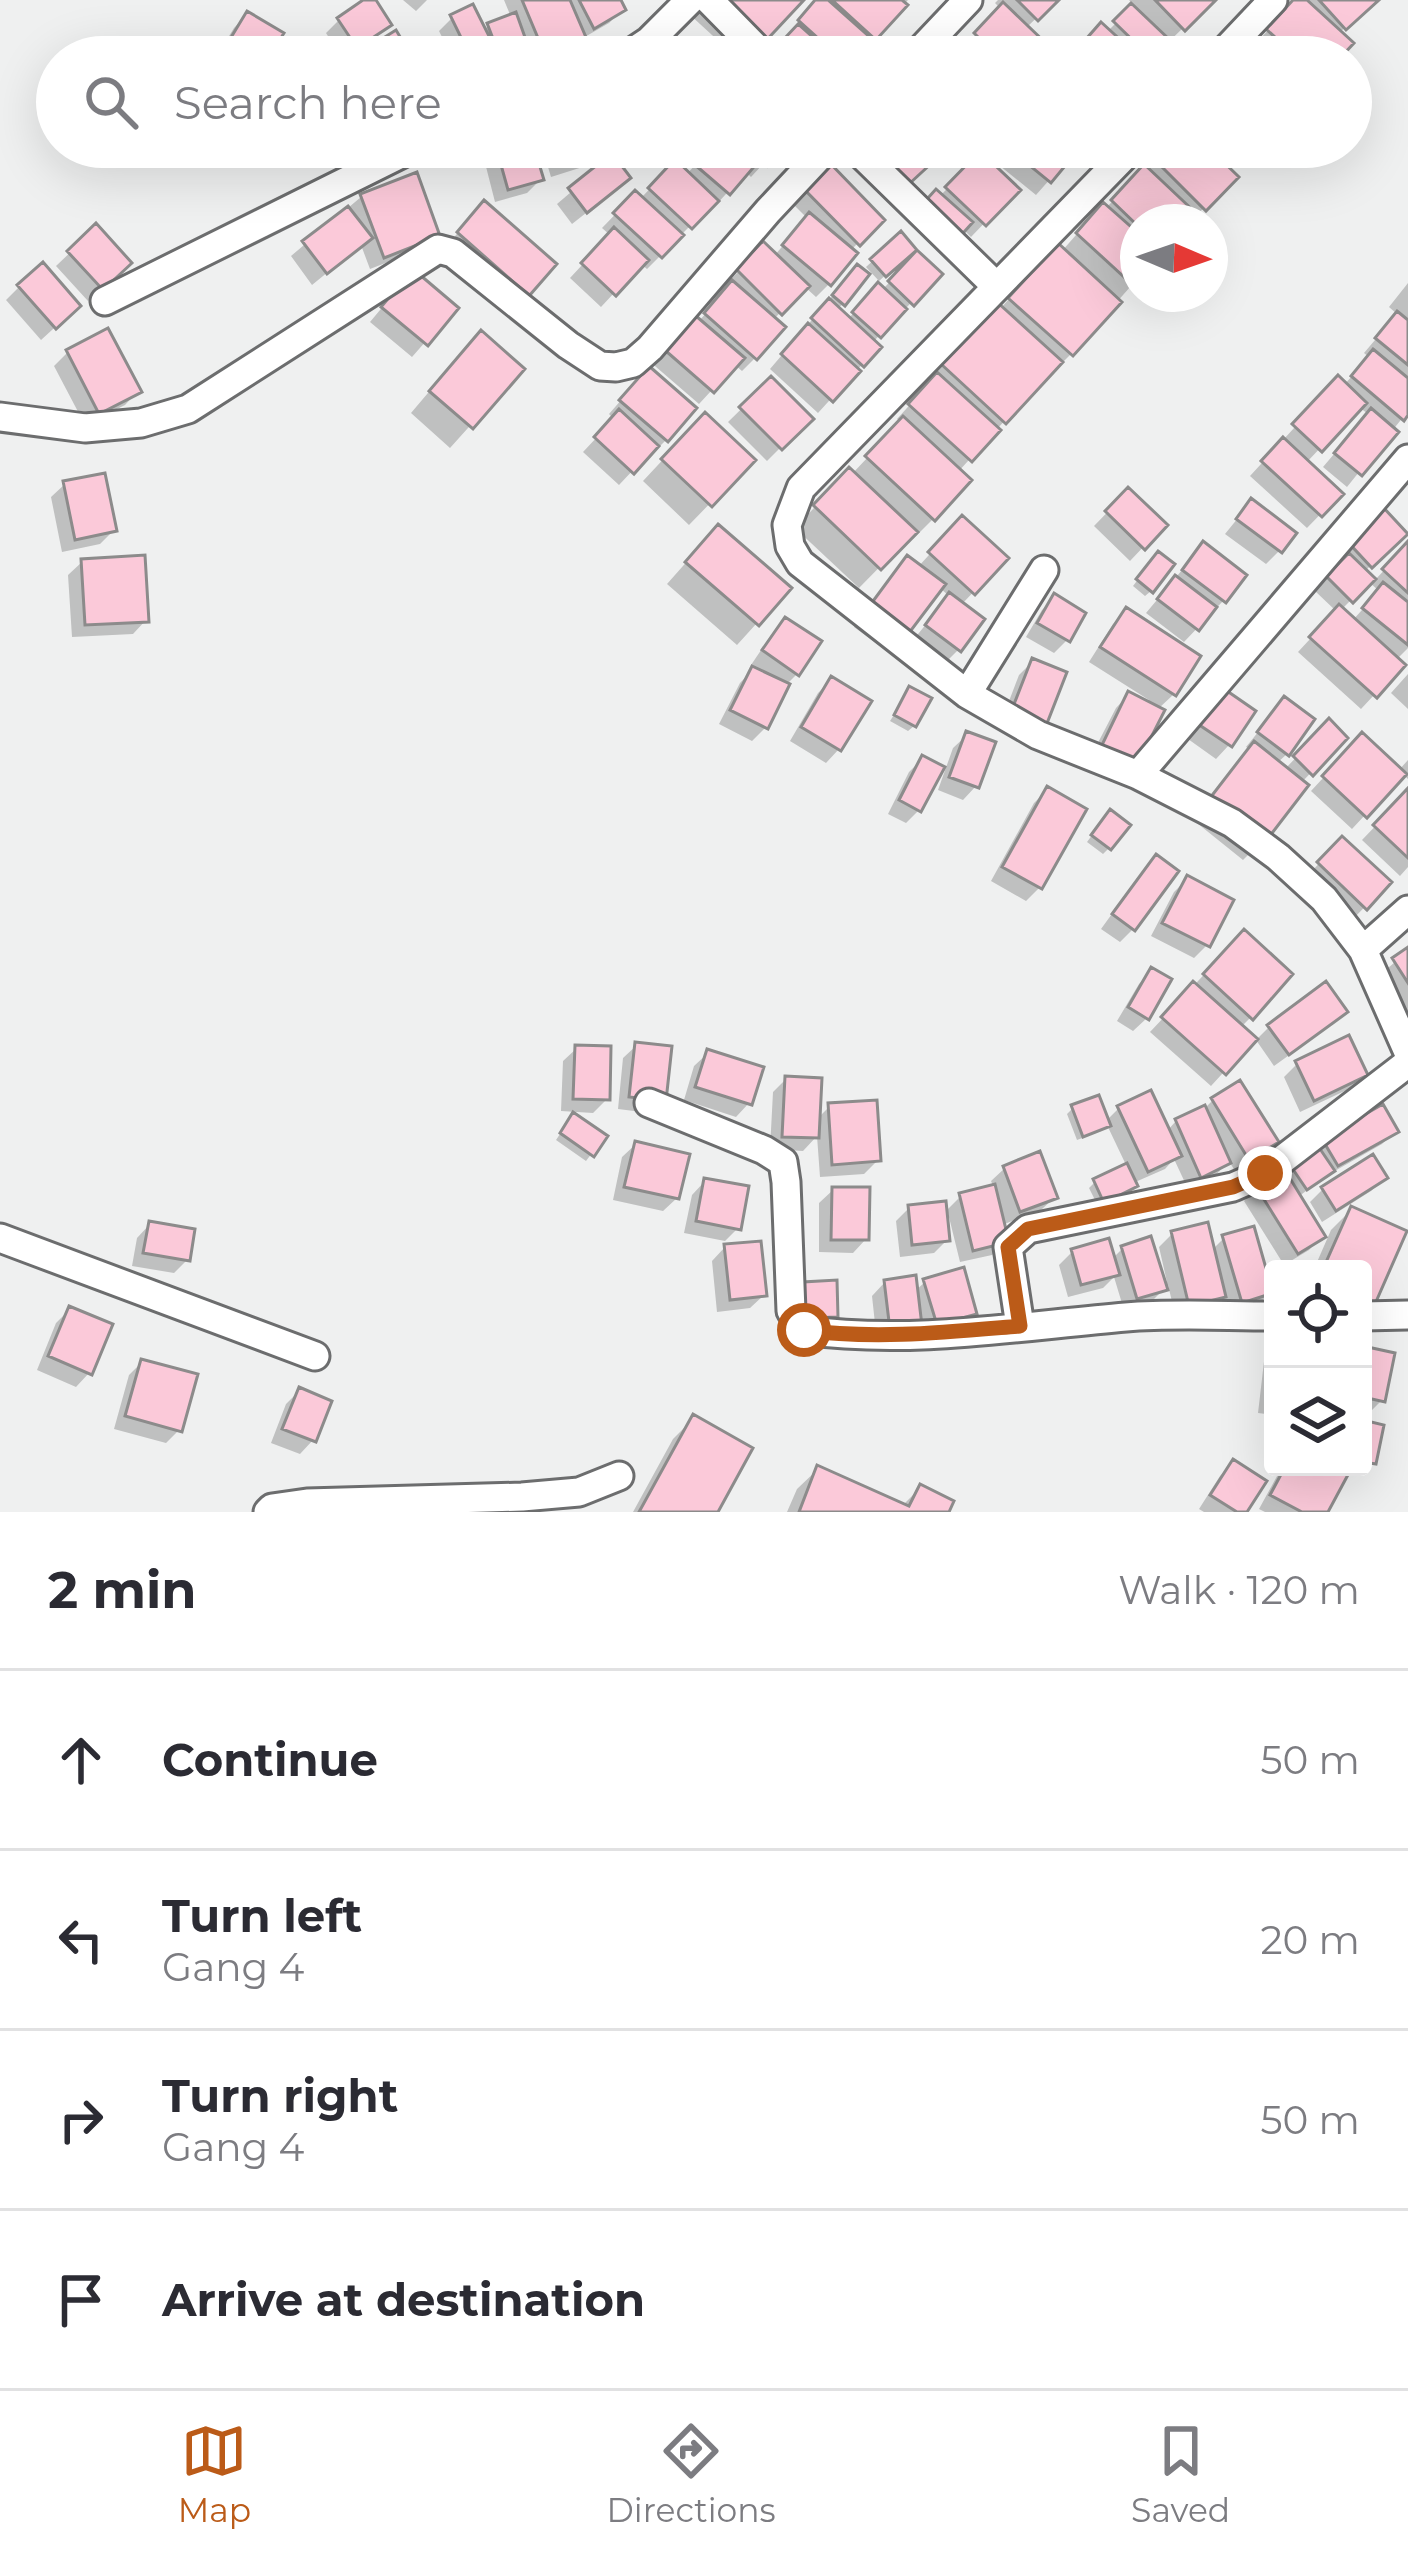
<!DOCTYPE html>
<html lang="en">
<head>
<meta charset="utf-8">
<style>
	:root { --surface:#fff; --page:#f2f2f3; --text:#2b2b33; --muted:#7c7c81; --line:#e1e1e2; --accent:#bb5b18 }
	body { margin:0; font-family:Montserrat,sans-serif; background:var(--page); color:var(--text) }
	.controls { position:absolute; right:36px; bottom:36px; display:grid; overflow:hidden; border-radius:12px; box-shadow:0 12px 48px #0002 }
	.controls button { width:108px; height:108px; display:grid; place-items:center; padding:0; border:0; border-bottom:3px solid var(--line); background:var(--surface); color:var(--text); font:60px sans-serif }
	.compass { position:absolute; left:1120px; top:204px; width:108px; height:108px; border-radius:50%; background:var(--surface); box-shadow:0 12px 48px #0002; rotate:92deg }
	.stop { position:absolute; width:36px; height:36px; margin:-27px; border:9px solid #bb5b18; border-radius:50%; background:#fff }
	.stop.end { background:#bb5b18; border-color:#fff; box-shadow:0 3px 12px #0008 }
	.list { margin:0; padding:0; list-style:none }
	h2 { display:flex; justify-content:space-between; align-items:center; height:156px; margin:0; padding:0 48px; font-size:51px }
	h2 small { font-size:39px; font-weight:400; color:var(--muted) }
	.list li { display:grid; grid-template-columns:78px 1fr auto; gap:36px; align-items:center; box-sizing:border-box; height:180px; padding:0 48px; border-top:3px solid var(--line) }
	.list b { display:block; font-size:45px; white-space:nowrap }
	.list p { margin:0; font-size:39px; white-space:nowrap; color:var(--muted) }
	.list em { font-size:39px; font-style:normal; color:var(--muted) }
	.icon { flex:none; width:66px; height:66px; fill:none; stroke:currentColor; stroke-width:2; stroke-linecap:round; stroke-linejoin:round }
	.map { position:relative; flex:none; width:1408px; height:1512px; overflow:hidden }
	.search { position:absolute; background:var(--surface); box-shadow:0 12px 48px #0002; left:36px; right:36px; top:36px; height:132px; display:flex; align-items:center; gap:30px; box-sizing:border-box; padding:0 42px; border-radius:66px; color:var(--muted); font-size:45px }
	.sheet { height:876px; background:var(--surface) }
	nav { display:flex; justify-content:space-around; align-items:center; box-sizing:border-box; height:168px; border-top:3px solid var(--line); background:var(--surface); font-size:33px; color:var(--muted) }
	nav a { display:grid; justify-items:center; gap:6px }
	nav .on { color:var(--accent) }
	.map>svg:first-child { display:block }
	.shadow { fill:#0003; fill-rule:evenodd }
	.building { fill:#fbc9d9; stroke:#8c8b8b; stroke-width:3 }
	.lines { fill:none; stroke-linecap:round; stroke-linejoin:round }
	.street-casing { stroke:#6c6d6e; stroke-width:33 }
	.street { stroke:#fff; stroke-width:27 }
	.route { stroke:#bb5b18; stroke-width:15 }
</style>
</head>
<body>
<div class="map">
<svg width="1408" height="1512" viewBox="0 0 1408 1512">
	<rect width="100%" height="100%" fill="#eff0f0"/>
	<path class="shadow" d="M369,0H372L388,25L375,38L346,57H341L326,33L339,20Z
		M403,0H427L416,11Z
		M504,0H617L622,10L609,23L583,38L585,41L565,57H452L439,31L452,18L483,31L489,25L511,17Z
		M700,0H800L746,57H736L688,13Z
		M819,0H908L854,57H770Z
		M998,0H1055L1026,28L1040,57H942L963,49L1001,9L995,3Z
		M1129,0H1212L1153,57H1073L1101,27L1107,32L1134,5Z
		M1297,0L1306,3L1309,0H1375L1339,33L1337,57H1270L1255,44Z
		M247,14L266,57H216L234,28Z
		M481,147H531L541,179L527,193L495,202Z
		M542,147H625L612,157L614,191L572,224L557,204L611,158L551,177Z
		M711,147H725L730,152L734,147H779L751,177L746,172L715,206L712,204L647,269L641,264L601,307L570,278L610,235L602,228L635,194L640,199L675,163L687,174Z
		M983,147H1087L1070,163L1067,160L1036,195L984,153L981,156L1016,190L971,237L963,229L941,252L908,223L923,206L940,196L982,153Z
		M1170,147H1231L1218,161L1234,177L1191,221L1138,222V278L1071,354L1050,375L1048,373L958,472L933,519L913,539L910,536L859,588L795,528L849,471L852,474L901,422L897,419L925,388L923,386L977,326L1000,309L1038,267L1062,251L1090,219L1106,208L1144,169L1146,171Z
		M826,163L881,220L851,250L829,284L816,297L805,287L773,320L755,358L742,371L735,365L699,404L648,360L698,322L729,288L725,285L764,246L774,256L807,218L789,200Z
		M415,176L424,248L370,269L361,245L312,285L291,256L361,197Z
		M471,217L527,294L514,307L446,247Z
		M96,228L128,263L88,301L56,266Z
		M900,236L913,250L879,281L866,267Z
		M917,254L939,274L873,342L878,347L818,413L770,369L852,273L843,304L837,309L848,319L878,287L882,290Z
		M1408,283V411L1347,487L1323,467L1368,414L1359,407L1306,463L1340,494L1307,528L1250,476L1338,380L1344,385L1369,357L1364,353L1397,314L1389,307Z
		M400,286L455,308L412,357L370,322Z
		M19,287L64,319L41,340L6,300Z
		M68,352L138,391L125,405L85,425L54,366Z
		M461,354L521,369L450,448L411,413Z
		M771,380L809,419L767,461L728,422Z
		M636,383L666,440L653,453L651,451L619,485L583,452L614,419L609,414Z
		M685,436L752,460L689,525L643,481Z
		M65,484L114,530L100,544L62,552L51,497Z
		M1128,491L1164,525L1130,561L1094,526Z
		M1251,502L1279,551L1266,564L1225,534Z
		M1382,510L1404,534L1364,572L1374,581L1408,545V648L1396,660L1402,665L1361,709L1298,652L1336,611L1315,591L1342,564L1335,556ZM1369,582L1379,591L1353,620L1341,610Z
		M949,533L1005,559L961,605L958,650L945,663L914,639L949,596L940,588L888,652L854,627L894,572L918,567Z
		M1203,545L1223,601L1184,642L1146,613Z
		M698,549L788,589L737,645L667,584Z
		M1153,560L1151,591L1145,596L1133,586Z
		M82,562L146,620L133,634L72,637L68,575Z
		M1055,597L1067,640L1054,653L1026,637L1042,610Z
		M1126,611L1174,694L1158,709L1088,762L1116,708L1129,694L1147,704L1149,700L1089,662L1113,624Z
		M785,621L797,674L787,684L766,727L752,741L719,724L740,683L755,667L751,665L772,634Z
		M1032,662L1029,742L998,730L1019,675Z
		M1408,674V709L1391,693Z
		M831,680L839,749L826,763L790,741L818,693Z
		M910,690L914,726L908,731L890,721Z
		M1284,700L1287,754L1277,763L1285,769L1329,723L1344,738L1302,782L1264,839L1243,860L1192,819L1250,749L1246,747Z
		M1204,701L1252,712L1229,745L1216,759L1181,734Z
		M967,735L976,786L963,800L938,790L953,748Z
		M1349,750L1399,770L1408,760V779L1403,774L1352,829L1311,791Z
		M922,759L919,810L906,823L888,814L909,772Z
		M1047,790L1040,887L1026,901L991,881L1034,803Z
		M1408,792V867L1400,876L1362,840Z
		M1104,819L1109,848L1103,854L1087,842Z
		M1342,840L1388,883L1352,920L1306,877Z
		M1156,858L1133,929L1120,942L1101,929L1143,871Z
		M1187,879L1207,945L1194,958L1151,936L1174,892Z
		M1231,946L1251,1017L1241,1027L1254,1039L1211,1086L1150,1032Z
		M1408,951V1016L1381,974Z
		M1152,970L1147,1018L1133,1031L1117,1021L1139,984Z
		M1344,1011L1331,1025L1274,1066L1256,1040L1269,1027Z
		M637,1045L650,1113L618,1109L623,1058Z
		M577,1048L607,1099L593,1113L561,1111L563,1061Z
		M708,1053L749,1103L736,1117L684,1100L694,1066Z
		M1297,1064L1364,1074L1351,1088L1300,1112L1284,1077Z
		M786,1079L817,1119L830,1106L878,1160L864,1174L820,1177L817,1136L803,1151L770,1149L773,1092Z
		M1213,1100L1275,1141L1262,1155L1235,1171L1229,1161L1215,1176L1188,1189L1174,1159L1165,1169L1133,1183L1129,1191L1098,1206L1089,1188L1095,1182L1127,1167L1107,1125L1101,1131L1077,1140L1067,1114L1073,1108L1106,1121L1119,1108L1167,1131L1176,1121L1206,1107Z
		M568,1122L604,1137L586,1161L556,1140Z
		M1395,1131L1382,1144L1326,1176L1298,1197L1322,1236L1309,1250L1284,1265L1244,1201L1257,1187L1324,1141Z
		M636,1144L677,1198L663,1211L613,1200L622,1157Z
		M1005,1168L1055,1197L1041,1210L1002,1225L1006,1241L992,1255L960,1262L948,1213H944L947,1240L934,1253L900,1257L896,1221L909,1208L944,1213L961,1196L994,1188L991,1181Z
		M1385,1178L1371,1191L1322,1222L1310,1202L1323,1189Z
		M705,1181L738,1228L725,1241L684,1233L692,1195Z
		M833,1190L866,1239L853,1253L819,1252V1203Z
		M1352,1209L1373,1302L1363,1311V1269H1314L1331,1230Z
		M150,1224L187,1260L174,1273L132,1266L137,1238Z
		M1172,1234L1212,1250L1224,1238L1267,1282L1273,1276V1305L1269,1293L1257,1306L1229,1314L1223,1296L1210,1309L1176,1318L1168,1285L1151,1302L1124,1310L1114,1277L1103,1288L1068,1297L1059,1265L1073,1251L1112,1259L1122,1249L1163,1283L1167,1282L1159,1247Z
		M725,1247L764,1295L750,1308L717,1312L712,1261Z
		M1305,1261L1308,1269H1283Z
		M885,1282L915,1291L925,1282L974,1313L960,1326L877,1342L872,1296Z
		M69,1310L89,1373L76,1387L37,1370L56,1323Z
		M1273,1346V1415L1258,1413L1265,1353Z
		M1363,1349L1382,1400L1369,1413L1363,1412Z
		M142,1362L179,1430L166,1443L114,1429L129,1375Z
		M299,1391L313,1440L300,1454L271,1443L286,1404Z
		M694,1418L714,1512H633L673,1439Z
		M1363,1424L1373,1463L1360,1476L1345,1473L1325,1512H1265L1259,1509L1282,1467H1363Z
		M1233,1463L1244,1512H1204L1199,1509L1220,1476Z
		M818,1469L902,1506L920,1488L945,1512H787L797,1489Z"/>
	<path class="building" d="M363,0H376L392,25L357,48L337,18Z
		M522,0H570L588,42L554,57H546Z
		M579,0H621L626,10L594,29Z
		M716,0H804L763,44Z
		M815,0H828L873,40L858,57H839L798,20Z
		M832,0H902L908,5L876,40Z
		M1017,0H1059L1038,21Z
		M1155,0H1216L1185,31Z
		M1293,0H1307L1354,43L1341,57H1297L1266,29Z
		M1319,0H1379L1346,30Z
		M1003,2L1052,49L1044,57H998L974,33Z
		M1131,3L1172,42L1157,57H1150L1113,21Z
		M473,4L493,44L470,56L450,15Z
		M247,11L284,33L269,57H225L221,54Z
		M516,12L532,57H500L487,23Z
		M1101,22L1139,57H1092L1080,46Z
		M798,24L835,57H771L769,55Z
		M396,30L412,57H353Z
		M957,39L974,57H938Z
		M496,147H534L544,180L508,190Z
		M559,147H622L564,165Z
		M709,147H730L753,168L730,195L694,164Z
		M744,147H782L767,166Z
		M873,147H949L908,185Z
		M1007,147H1076L1079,149L1051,183Z
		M1166,147H1208L1239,177L1206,211L1154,159Z
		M980,151L1021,190L986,226L945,187Z
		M612,153L631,178L587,213L568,188Z
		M675,159L719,201L692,229L648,188Z
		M826,159L885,220L860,246L800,185Z
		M1144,164L1198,215L1192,222H1138V226L1111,200Z
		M417,172L440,236L384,258L360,194Z
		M936,189L973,222L956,241L919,208Z
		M635,190L684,235L662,258L613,213Z
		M484,200L557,264L529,296L457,232Z
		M1103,202L1138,233V283L1135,287L1076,233Z
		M348,206L373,238L327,274L302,241Z
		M809,212L858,253L831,286L782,245Z
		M96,223L132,263L103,290L67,251Z
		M614,227L649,260L616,296L581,263Z
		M901,231L917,250L886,277L870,259Z
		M763,241L810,286L782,315L736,269Z
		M1058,243L1122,302L1073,356L1008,298Z
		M917,250L943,274L914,306L888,281Z
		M43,262L81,306L56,329L17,285Z
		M857,264L870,274L845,306L832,295Z
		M413,269L459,308L428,346L381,307Z
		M732,280L786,327L757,360L704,313Z
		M878,282L907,309L881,338L852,312Z
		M829,298L882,347L864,367L811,318Z
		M997,302L1063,362L1006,424L941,364Z
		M689,310L745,358L714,393L659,345Z
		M1397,311L1408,320V365L1375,338Z
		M808,323L861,371L833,402L781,354Z
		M108,328L142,392L99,414L66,350Z
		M481,330L525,369L473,429L429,391Z
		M1373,349L1408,378V415L1404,421L1351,376Z
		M649,366L697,408L668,442L619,400Z
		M937,372L1001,430L972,462L908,404Z
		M1338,375L1367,403L1322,452L1292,424Z
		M771,376L814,419L782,450L739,407Z
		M1371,408L1399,432L1362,476L1334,453Z
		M619,409L659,446L634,474L594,437Z
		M705,412L756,460L712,507L661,459Z
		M903,416L972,480L935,521L865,456Z
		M1283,437L1344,494L1322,517L1261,461Z
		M849,467L918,532L881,570L813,505Z
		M105,473L117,531L75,540L63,481Z
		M1128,487L1168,525L1145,550L1105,511Z
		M1251,498L1297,533L1282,553L1236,519Z
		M1382,506L1408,534L1372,568L1346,540Z
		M962,515L1009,558L975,595L928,552Z
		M718,524L792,588L759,626L685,562Z
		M1203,541L1247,575L1226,603L1182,570Z
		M1408,541V593L1382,569Z
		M1158,551L1175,564L1153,593L1136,579Z
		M1349,553L1376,579L1353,603L1326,576Z
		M145,555L149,622L85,625L81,559Z
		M907,555L946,584L903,641L865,612Z
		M1175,575L1217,607L1199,631L1157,599Z
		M1383,582L1408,602V645L1362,608Z
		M949,592L985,619L961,652L925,625Z
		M1054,593L1086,613L1070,642L1037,623Z
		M1339,604L1406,665L1377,698L1309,637Z
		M1126,607L1201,656L1176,696L1100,647Z
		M785,617L822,641L799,676L762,650Z
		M1032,658L1067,672L1044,731L1009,717Z
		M752,666L790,684L768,729L730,710Z
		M831,676L872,701L841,751L801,727Z
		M1217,684L1256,711L1232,747L1192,720Z
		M909,686L932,698L916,727L894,715Z
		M1128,691L1165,710L1136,767L1100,749Z
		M1284,696L1315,719L1289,756L1257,732Z
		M1329,718L1348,738L1313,776L1293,756Z
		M966,731L996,742L979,788L949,777Z
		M1362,732L1407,774L1367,818L1322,776Z
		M1254,741L1309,785L1266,841L1210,798Z
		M922,755L945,767L921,812L899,800Z
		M1047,786L1087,809L1042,889L1002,867Z
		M1408,788V858L1373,825Z
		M1110,809L1131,825L1111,850L1091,835Z
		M1342,836L1392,882L1367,910L1317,862Z
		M1156,854L1179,871L1135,931L1112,914Z
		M1187,875L1234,900L1210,947L1162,923Z
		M1244,929L1293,974L1253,1020L1203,974Z
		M1408,947V983L1392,958Z
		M1151,967L1172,979L1149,1020L1128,1007Z
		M1193,981L1258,1039L1226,1075L1161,1017Z
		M1326,981L1348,1012L1289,1055L1267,1025Z
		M1349,1035L1368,1075L1314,1101L1295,1061Z
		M635,1042L672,1046L666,1101L629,1097Z
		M575,1045L611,1046L610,1100L573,1099Z
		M707,1049L764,1067L752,1105L695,1087Z
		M785,1076L822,1078L819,1138L782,1137Z
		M1240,1080L1279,1142L1249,1160L1211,1098Z
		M1151,1090L1182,1156L1148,1172L1117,1106Z
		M1099,1095L1111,1126L1083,1137L1071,1105Z
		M877,1100L881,1161L832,1165L828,1103Z
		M1383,1104L1399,1132L1338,1166L1322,1139Z
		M1205,1105L1231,1163L1201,1178L1175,1119Z
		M573,1112L608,1136L594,1157L560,1133Z
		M635,1141L690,1154L679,1199L624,1187Z
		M1316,1143L1335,1171L1307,1190L1288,1162Z
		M1040,1151L1058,1198L1020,1212L1003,1166Z
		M1373,1154L1388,1178L1336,1211L1321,1187Z
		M1127,1163L1138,1186L1104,1203L1093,1179Z
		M1283,1167L1326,1237L1298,1254L1255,1185Z
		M704,1178L749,1186L741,1230L696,1221Z
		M995,1184L1009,1242L973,1251L959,1193Z
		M832,1187H870L869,1240H831Z
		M946,1201L950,1241L912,1245L908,1205Z
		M1351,1206L1407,1231L1375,1304L1363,1298V1269H1323Z
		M149,1221L195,1229L190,1261L143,1253Z
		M1208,1222L1226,1297L1189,1306L1171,1231Z
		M1254,1226L1273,1293L1242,1303L1222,1235Z
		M1151,1236L1168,1290L1137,1299L1121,1246Z
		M1109,1238L1120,1275L1081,1285L1071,1249Z
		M761,1241L767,1296L730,1300L724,1244Z
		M964,1267L977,1314L937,1325L923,1279Z
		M916,1275L922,1326L890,1330L884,1280Z
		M837,1280L838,1317L805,1318L803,1282Z
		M69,1306L113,1324L92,1375L48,1356Z
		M1363,1346L1395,1353L1385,1402L1363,1397Z
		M141,1359L198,1374L182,1432L125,1416Z
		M299,1387L332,1401L316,1442L282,1429Z
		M693,1414L753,1448L718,1512H639Z
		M1363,1420L1384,1425L1376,1464L1363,1462Z
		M1233,1459L1267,1481L1247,1512H1237L1210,1495Z
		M817,1465L909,1506L920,1484L954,1501L949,1512H799Z
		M1285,1467H1343L1350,1471L1328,1512H1302L1270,1495Z"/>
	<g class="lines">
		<g class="street-casing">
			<path id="street" d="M709,0L765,57
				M625,57L649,41L690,0
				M914,57L968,0
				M1219,57L1273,0
				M854,147L996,286
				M1133,147L801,488L787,525L790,546L800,563L967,694L1038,735L1138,775L1232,823L1278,857L1324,899L1363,950L1408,1052
				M105,301L415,147
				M0,417L85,428L141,423L188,409L438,249L453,253L568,345L600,366L616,367L633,363L650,348L768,211L828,147
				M967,694L1044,570
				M1138,775L1408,459
				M1363,950L1408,910
				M649,1103L764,1150L783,1162L786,1182L791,1311L804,1330C910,1345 1020,1326 1126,1317C1174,1313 1224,1316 1273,1316
				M0,1238L315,1356
				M1363,1316L1408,1315
				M1020,1326L1008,1247L1028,1229L1233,1187L1265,1173L1408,1063
				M268,1512L272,1508L307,1503L522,1497L579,1492L619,1476"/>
		</g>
		<use href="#street" class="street"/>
	</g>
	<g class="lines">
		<path class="route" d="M804,1330C875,1340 949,1332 1020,1326L1008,1247L1028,1229L1233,1187L1265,1173"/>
	</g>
</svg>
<div class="controls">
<button><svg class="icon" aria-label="locate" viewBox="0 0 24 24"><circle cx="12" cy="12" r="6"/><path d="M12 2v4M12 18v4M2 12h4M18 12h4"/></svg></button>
<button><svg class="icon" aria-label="layers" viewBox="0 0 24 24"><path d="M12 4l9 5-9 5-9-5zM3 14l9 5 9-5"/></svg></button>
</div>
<svg class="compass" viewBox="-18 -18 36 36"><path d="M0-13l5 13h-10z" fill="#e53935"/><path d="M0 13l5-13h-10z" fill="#7c7c81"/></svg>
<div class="stop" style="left:804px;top:1330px"></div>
<div class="stop end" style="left:1265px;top:1173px"></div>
<div class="search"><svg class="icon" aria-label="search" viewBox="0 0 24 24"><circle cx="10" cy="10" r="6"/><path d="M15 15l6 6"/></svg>Search here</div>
</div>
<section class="sheet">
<h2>2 min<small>Walk · 120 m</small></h2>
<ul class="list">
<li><svg class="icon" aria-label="ahead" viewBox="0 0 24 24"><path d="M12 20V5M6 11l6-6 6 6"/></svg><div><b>Continue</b></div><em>50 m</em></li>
<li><svg class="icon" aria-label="left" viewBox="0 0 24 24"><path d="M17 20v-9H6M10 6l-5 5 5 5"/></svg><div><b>Turn left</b><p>Gang 4</p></div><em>20 m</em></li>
<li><svg class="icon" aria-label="right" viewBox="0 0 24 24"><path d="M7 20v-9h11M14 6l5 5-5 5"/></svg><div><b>Turn right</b><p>Gang 4</p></div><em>50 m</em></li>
<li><svg class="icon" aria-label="arrive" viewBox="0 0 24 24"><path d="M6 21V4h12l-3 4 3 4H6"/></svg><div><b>Arrive at destination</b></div></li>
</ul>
</section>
<nav>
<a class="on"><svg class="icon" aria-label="map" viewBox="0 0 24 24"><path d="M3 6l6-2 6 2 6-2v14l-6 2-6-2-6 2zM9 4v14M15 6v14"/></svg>Map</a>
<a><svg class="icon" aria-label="directions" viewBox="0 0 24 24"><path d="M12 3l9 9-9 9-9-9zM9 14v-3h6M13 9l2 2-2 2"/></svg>Directions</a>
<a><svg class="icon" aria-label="saved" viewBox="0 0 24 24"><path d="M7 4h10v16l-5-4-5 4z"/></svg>Saved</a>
</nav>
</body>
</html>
